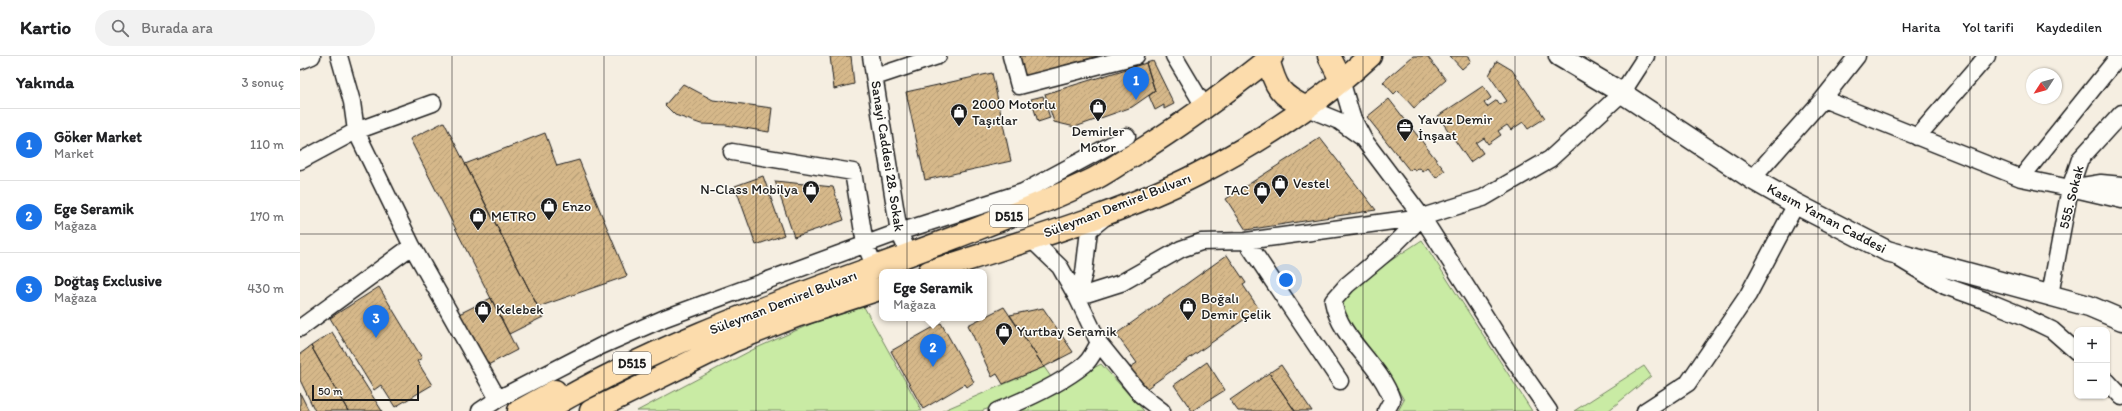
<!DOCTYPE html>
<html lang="tr">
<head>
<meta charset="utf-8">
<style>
	:root { --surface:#fff; --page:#f2f2f2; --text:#202124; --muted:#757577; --line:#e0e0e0; --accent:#1a73e8 }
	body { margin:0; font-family:Itim,sans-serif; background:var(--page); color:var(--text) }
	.controls { position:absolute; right:12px; bottom:12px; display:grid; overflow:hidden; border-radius:8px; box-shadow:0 1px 3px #0004 }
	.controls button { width:36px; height:36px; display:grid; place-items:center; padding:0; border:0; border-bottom:1px solid var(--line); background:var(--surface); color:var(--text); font:20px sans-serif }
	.compass { position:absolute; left:1726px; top:12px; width:36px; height:36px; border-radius:50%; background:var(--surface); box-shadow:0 1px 3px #0004; rotate:234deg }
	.scale { position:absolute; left:12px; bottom:10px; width:107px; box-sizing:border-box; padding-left:4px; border:2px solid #1c1c1c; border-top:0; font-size:11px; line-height:14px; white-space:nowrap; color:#1c1c1c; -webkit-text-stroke:3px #fdfcf7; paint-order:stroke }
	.you { position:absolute; left:986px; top:224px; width:14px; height:14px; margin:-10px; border:3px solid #fff; border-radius:50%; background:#1a73e8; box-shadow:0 0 0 6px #1a73e833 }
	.badge { display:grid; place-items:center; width:26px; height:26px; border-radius:50%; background:var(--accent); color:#fff; font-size:13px; font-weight:700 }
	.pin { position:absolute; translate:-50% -33px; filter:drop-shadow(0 1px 2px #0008) }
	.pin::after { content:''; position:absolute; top:21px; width:14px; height:12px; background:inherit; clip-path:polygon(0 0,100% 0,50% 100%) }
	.popup { position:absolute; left:579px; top:213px; width:108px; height:52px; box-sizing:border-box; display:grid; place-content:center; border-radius:8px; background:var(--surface); filter:drop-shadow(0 1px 3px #0005); font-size:13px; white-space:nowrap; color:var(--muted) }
	.popup b { font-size:15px; color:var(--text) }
	.popup::after { content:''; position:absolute; left:50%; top:100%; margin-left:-8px; border:8px solid transparent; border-top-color:var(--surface) }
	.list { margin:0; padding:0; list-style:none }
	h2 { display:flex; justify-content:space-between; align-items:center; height:52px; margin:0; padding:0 16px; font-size:17px }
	h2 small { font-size:13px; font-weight:400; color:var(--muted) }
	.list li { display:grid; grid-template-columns:26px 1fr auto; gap:12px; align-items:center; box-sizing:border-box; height:72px; padding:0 16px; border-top:1px solid var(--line) }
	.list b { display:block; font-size:15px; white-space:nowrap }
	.list p { margin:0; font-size:13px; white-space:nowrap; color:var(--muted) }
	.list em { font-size:13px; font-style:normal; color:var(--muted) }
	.icon { flex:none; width:22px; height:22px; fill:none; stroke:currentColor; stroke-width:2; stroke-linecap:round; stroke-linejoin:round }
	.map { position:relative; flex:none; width:1822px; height:355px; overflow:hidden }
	header { display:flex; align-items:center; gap:24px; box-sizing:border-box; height:56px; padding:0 20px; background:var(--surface); border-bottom:1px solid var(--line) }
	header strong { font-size:19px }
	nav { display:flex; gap:22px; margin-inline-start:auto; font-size:14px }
	.search { width:280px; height:36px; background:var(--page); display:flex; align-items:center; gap:10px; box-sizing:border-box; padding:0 14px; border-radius:22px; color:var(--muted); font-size:15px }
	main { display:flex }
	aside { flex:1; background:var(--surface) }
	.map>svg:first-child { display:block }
	.grass { fill:#c9eba4; stroke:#728460 }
	.building { fill:url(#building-hatch); stroke:#1c1c1c }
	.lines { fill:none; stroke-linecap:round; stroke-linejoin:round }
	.minor-casing { stroke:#1c1c1c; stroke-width:19 }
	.tertiary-casing { stroke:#1c1c1c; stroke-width:23 }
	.trunk-casing { stroke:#1c1c1c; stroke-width:25 }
	.minor { stroke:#fdfcf7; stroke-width:16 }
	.tertiary { stroke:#fdfcf7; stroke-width:20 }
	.trunk { stroke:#fcdcac; stroke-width:22 }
	.grid { fill:none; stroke:#1c1c1c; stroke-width:1; stroke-opacity:0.55 }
	.labels { text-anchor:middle; stroke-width:3; stroke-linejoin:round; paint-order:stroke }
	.shield { fill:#fdfcf7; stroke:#605f5e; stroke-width:1 }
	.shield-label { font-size:13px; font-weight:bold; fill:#1c1c1c }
	.poi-label { font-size:14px; fill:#1c1c1c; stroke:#fdfcf7; text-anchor:start }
	.street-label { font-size:14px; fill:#1c1c1c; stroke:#fdfcf7 }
</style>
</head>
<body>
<header>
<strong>Kartio</strong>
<div class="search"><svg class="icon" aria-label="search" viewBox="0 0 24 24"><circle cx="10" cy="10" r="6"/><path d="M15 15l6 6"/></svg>Burada ara</div>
<nav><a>Harita</a><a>Yol tarifi</a><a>Kaydedilen</a></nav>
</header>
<main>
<aside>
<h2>Yakında<small>3 sonuç</small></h2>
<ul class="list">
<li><span class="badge">1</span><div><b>Göker Market</b><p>Market</p></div><em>110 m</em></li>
<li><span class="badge">2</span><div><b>Ege Seramik</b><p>Mağaza</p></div><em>170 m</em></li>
<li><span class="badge">3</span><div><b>Doğtaş Exclusive</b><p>Mağaza</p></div><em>430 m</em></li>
</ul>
</aside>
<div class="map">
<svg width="1822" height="355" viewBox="0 0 1822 355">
	<defs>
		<pattern id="building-hatch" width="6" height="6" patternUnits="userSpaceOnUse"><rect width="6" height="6" fill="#d6b88a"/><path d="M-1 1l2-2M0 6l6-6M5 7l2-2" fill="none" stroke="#b79e76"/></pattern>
	</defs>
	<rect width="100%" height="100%" fill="#f5eee1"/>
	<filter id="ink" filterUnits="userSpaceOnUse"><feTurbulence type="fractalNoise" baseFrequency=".025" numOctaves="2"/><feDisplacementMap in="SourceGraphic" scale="8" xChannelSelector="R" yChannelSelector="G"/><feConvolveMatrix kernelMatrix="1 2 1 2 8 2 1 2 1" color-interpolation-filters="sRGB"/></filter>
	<g filter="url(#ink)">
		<path class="grass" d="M1122,184L1232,355H1098L1104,344L1088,317L1043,258V247L1055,228Z
			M564,251L622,355H337L452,294L513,267Z
			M801,308L844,355H715Z
			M1344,310L1351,320L1308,355H1274Z
			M744,311L751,321L699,349L681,355H642Z"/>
		<path class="building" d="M530,0H551L554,28L534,33Z
			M717,0H798L723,21Z
			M1113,0H1127L1146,24L1114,52L1098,34L1094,38L1083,26Z
			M1150,0H1169L1171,5L1162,13Z
			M853,5L874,48L864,53V49L855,54L849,40L855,35L846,7Z
			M1197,5L1212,14L1245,62L1228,73L1223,66L1211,74L1207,69L1198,75L1201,79L1188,88L1184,82L1176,87L1183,97L1170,106L1138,60L1183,30L1191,42L1184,47L1187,51L1197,44L1200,49L1207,45L1189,19Z
			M846,7L855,35L832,51L775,71L754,66L745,38Z
			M692,17L711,105L625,124L606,36Z
			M383,28L413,44L472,52L469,76L426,69L401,68L375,59L365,49Z
			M743,40L750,62L738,66L731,43Z
			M1089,43L1145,115L1136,122L1128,112L1123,116L1120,112L1115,115L1113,112L1110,115L1067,61Z
			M144,66L243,261L209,278L110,83Z
			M245,77L257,110L279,104L327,220L238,251L165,108Z
			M1020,82L1076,154L946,174L926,143Z
			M463,120L484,179L456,189L435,130Z
			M475,125L533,131L544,164L494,181Z
			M927,199L946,227L943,229L959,253L843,335L827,313L837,307L816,278Z
			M79,231L122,302L117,305L132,329L95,351L81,329L74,334L30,262Z
			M191,242L217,294L184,311L157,259Z
			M704,251L744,311L703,328L697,318L692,321L668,269Z
			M743,252L773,296L744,311L710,259Z
			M641,267L674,326L667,331L665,328L623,353L591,295Z
			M32,276L82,355H48L11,290Z
			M11,290L48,355H15L0,324V298Z
			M907,306L925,334L892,355L874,329Z
			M981,309L1012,355H995L969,317Z
			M969,317L995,355H938L930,344Z
			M0,337L9,355H0Z"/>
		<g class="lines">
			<g class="minor-casing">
				<path id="minor" d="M39,0L52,46L56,75L112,190L198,343
					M571,0L599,176L609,198
					M711,0L719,30L836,0
					M874,0L905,52
					M0,5L12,0
					M575,21L638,0
					M1041,24L1052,61L1064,84L1122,161L1208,296L1249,355
					M1523,43L1721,122L1770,132L1801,127L1822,129
					M1007,52L1039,65L1060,80
					M1617,81L1687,0
					M432,96L553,116L565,188L575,211
					M0,105L56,75L133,47
					M1721,122L1819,0
					M1452,123L1523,43L1557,0
					M1779,134L1822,144
					M730,182L760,211L777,241L799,287L841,339L862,355
					M946,185L1040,325
					M1600,203L1645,230L1687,245L1721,259L1752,274L1777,296
					M1750,239L1770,132L1780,103L1822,57
					M777,241L821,227L881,193L901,186L946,185L1122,161L1183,142L1250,103L1322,37L1346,0
					M777,241L784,217L789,174L805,161
					M0,272L112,190
					M1807,325L1822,341
					M180,355L198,343L301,290L365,262L599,176L723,136L827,80
					M697,355C725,344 762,327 785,308C791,303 795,293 799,287
					M1086,355L1092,344C1080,307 1040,284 1033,245L1047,229L1089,194L1122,161
					M1345,355L1388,327L1448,239L1496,148"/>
			</g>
			<g class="tertiary-casing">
				<path id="tertiary" d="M1259,0L1322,37L1452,123L1496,148L1587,195L1789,250L1822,264"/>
			</g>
			<g class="trunk-casing">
				<path id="trunk" d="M1029,0L1041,24
					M968,3C976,32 979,39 1007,52
					M629,216C717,187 816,160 898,118C960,86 1019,47 1070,0
					M219,355L255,335
					M244,355C415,253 611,209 790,125C805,118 818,108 832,100C881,70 927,36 972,0
					M291,355L435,284L496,260L582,232"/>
			</g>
			<use href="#minor" class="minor"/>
			<use href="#tertiary" class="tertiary"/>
			<use href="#trunk" class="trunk"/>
		</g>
	</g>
	<path class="grid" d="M152,0V355M304,0V355M456,0V355M607,0V355M759,0V355M911,0V355M1063,0V355M1215,0V355M1366,0V355M1518,0V355M1670,0V355M0,178H1822"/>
	<defs>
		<g id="shop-pin" transform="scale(0.9)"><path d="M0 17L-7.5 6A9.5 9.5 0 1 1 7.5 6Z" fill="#1c1c1c" stroke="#fdfcf7"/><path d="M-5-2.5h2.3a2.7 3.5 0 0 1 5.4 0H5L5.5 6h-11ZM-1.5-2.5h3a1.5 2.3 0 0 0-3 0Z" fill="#fff"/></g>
		<g id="office-pin" transform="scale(0.9)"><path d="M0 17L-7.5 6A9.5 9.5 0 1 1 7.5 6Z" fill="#1c1c1c" stroke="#fdfcf7"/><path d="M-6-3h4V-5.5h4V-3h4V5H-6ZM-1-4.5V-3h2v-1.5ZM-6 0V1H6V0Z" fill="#fff"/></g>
	</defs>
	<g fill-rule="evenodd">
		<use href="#shop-pin" x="798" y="51"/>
		<use href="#shop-pin" x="659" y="56"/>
		<use href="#office-pin" x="1105" y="71"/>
		<use href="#shop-pin" x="980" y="127"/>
		<use href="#shop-pin" x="511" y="133"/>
		<use href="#shop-pin" x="962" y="134"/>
		<use href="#shop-pin" x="249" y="150"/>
		<use href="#shop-pin" x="178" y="160"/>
		<use href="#shop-pin" x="888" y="250"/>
		<use href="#shop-pin" x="183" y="253"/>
		<use href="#shop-pin" x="704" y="275"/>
	</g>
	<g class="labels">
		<g class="shield">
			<rect x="690" y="149" width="38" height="22" rx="3"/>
			<rect x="313" y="296" width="38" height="22" rx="3"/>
		</g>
		<g class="shield-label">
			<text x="709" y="165">D515</text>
			<text x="332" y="312">D515</text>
		</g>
		<g class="poi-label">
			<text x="672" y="53">2000 Motorlu<tspan x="672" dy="16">Taşıtlar</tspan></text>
			<text x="1118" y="68">Yavuz Demir<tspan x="1118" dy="16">İnşaat</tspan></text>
			<text x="798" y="80" text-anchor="middle">Demirler<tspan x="798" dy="16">Motor</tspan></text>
			<text x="993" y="132">Vestel</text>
			<text x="498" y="138" text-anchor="end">N-Class Mobilya</text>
			<text x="949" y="139" text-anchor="end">TAC</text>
			<text x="262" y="155">Enzo</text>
			<text x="191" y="165">METRO</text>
			<text x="901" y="247">Boğalı<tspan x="901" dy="16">Demir Çelik</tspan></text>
			<text x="196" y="258">Kelebek</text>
			<text x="717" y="280">Yurtbay Seramik</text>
		</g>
		<g class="street-label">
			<text transform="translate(588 100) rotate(81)" y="5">Sanayi Caddesi 28. Sokak</text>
			<text transform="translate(1771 141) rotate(-76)" y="5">555. Sokak</text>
			<text transform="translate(817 149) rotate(-21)" y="5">Süleyman Demirel Bulvarı</text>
			<text transform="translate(1527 162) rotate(28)" y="5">Kasım Yaman Caddesi</text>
			<text transform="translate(483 246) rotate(-21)" y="5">Süleyman Demirel Bulvarı</text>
		</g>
	</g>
</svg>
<div class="controls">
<button>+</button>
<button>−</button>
</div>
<svg class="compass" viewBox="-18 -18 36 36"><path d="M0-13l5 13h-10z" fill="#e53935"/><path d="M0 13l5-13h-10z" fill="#757577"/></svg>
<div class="scale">50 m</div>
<div class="you"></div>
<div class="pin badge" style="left:836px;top:44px">1</div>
<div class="pin badge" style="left:633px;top:311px">2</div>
<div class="popup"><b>Ege Seramik</b>Mağaza</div>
<div class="pin badge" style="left:76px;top:282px">3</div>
</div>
</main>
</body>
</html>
